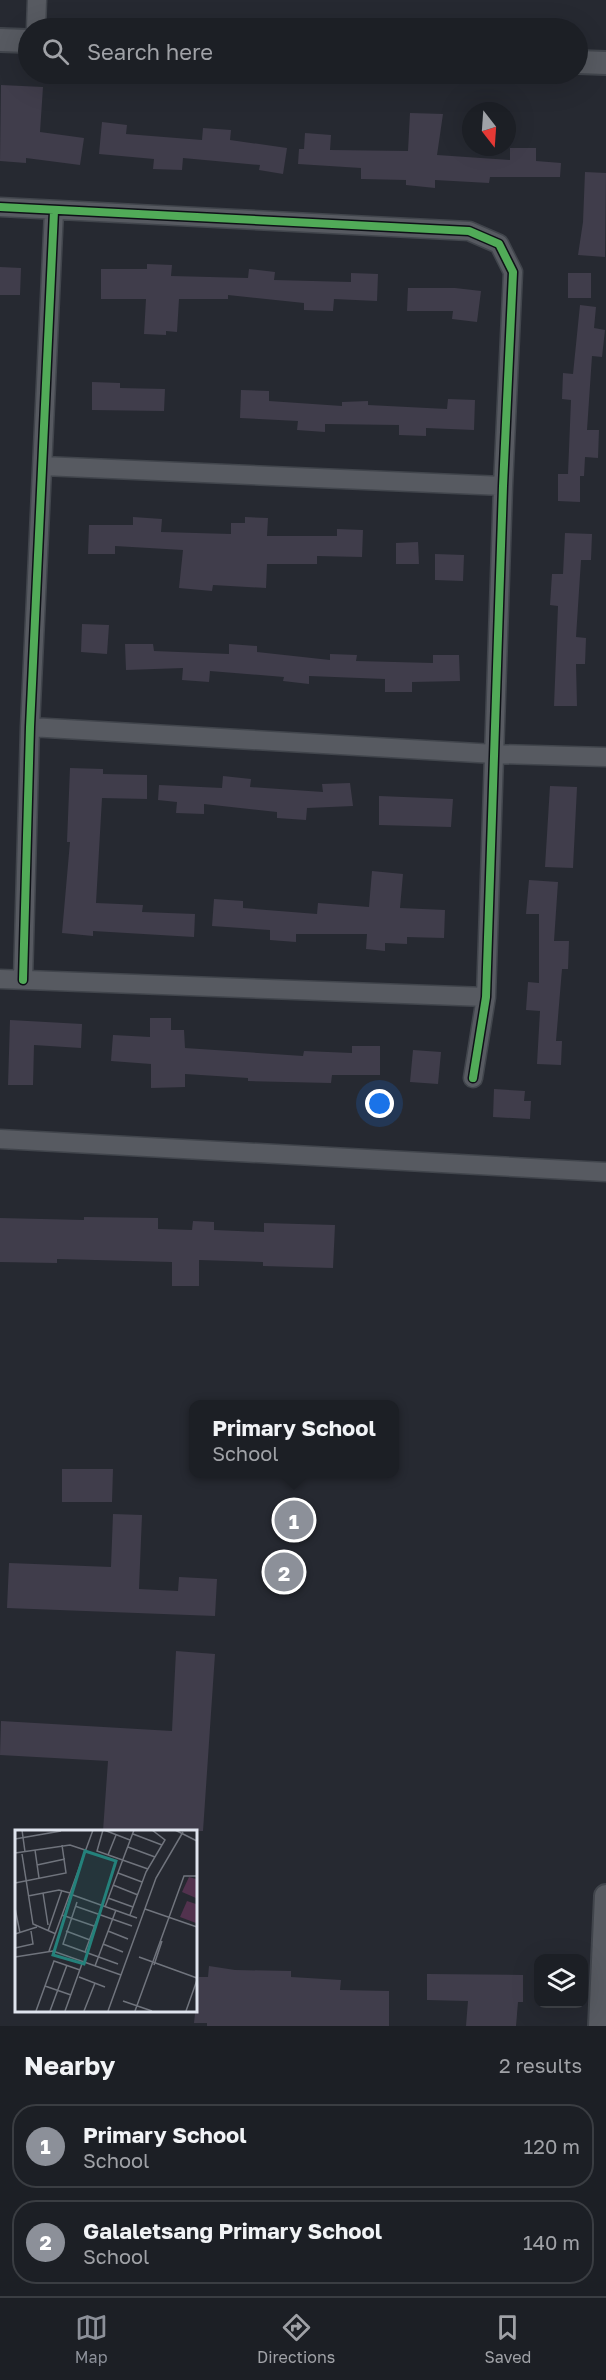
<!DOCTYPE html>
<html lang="en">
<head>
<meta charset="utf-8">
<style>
	:root { --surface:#1c1f25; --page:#292c32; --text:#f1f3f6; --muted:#a0a2a7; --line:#3a3d42; --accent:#8c9099 }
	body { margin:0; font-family:"Golos Text",sans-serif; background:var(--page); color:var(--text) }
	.controls { position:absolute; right:18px; bottom:18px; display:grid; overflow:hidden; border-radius:12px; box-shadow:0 6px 24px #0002 }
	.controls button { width:54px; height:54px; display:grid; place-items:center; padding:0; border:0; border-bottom:2px solid var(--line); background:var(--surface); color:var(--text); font:30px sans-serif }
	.compass { position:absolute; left:462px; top:102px; width:54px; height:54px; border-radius:50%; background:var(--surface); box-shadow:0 6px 24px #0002; rotate:163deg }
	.you { position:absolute; left:380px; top:1104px; width:21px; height:21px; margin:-15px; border:4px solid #fff; border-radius:50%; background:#1a73e8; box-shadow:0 0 0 9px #1a73e833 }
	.badge { display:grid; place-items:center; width:39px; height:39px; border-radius:50%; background:var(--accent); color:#fff; font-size:20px; font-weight:700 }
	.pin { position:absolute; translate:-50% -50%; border:3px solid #fff; box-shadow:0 2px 6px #0006 }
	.popup { position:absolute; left:189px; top:1400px; width:210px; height:78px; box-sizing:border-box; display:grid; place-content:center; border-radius:12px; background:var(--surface); filter:drop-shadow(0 2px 4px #0005); font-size:20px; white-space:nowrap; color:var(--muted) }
	.popup b { font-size:22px; color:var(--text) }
	.popup::after { content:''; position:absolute; left:50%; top:100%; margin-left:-12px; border:12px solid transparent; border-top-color:var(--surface) }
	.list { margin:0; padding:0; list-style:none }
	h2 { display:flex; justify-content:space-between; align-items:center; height:78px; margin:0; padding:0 24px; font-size:26px }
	h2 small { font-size:20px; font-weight:400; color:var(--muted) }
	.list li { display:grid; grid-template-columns:39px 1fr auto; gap:18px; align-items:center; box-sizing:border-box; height:84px; margin:0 12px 12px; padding:0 12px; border:2px solid var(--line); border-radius:24px }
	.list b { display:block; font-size:22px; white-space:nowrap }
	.list p { margin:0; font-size:20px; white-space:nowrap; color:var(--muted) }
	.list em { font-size:20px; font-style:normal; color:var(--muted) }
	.icon { flex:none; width:33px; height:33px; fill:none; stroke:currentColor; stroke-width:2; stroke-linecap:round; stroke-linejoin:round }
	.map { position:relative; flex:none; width:606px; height:2026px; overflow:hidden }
	.search { position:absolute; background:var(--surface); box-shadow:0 6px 24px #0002; left:18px; right:18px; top:18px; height:66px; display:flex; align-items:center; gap:15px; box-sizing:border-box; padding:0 21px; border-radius:33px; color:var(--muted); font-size:22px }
	.sheet { height:270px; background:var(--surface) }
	nav { display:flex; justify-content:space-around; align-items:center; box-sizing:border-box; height:84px; border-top:2px solid var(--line); background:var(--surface); font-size:16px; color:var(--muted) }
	nav a { display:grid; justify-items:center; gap:3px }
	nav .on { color:var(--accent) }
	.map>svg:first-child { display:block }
	.building { fill:#403d4b }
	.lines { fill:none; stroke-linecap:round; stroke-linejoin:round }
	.minor-casing { stroke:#41454c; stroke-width:21 }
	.tertiary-casing { stroke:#41454c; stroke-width:26 }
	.minor { stroke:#575a61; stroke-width:18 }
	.tertiary { stroke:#575a61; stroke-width:22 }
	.cycleway-casing { stroke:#0e1117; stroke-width:11 }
	.cycleway { stroke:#51ab58; stroke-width:8 }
	.inset-road { fill:none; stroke:#70747d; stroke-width:1.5 }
	.view { fill:#24817b; fill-opacity:0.15; stroke:#24817b; stroke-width:3 }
	.inset-edge { fill:none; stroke:#dfe4ee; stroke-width:3 }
</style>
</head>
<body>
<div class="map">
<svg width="606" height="2026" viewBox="0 0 606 2026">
	<rect width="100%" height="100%" fill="#262931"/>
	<path class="building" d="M1,85L43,87L40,132L84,138L80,165L26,158V163L0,161Z
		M410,113L443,114L437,155L510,160V148H536V161L561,163L560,177H490L489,183L435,180V188L406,185V180L361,179V168L298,164L299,149H304L305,133L331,135L330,150L408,151Z
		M102,122L127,125L126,134L202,140L203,128L231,130L230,140L287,148L283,174L259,170L260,165L183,158L182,170L153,169L154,159L99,154Z
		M585,172L606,173L605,257L578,255L583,222Z
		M147,264L172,265L171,276L248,278L249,269L275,272L274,280L351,282V273L378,274L377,301L334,299L333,311L304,310V303L228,295V299H179L177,332L166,331V335L144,334L146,299H101V269H147Z
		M0,267L21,268L20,295H0Z
		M568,273H591V298H568Z
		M408,288H455L481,291L477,322L452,319L453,311H407Z
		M580,305L596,307L594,328L605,330L602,357L592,356L587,430H599L598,458L585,457L584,476H580V502L558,501V474H568L571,400L562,399L563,373L573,374Z
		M92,382L120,383V388L165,389L164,411L92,410Z
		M241,390L269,391V401L342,406V402L368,401V405L447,409L448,399L475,400L474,430L426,428V436L399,435V425L325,424V432L297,430L298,421L240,418Z
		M133,517L162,519L161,532L231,534V523H245V517L268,518L267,536H337V529L363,530L362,557L317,556V564H267L266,588L213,585L212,591L179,588L183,550L115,546V554H88L89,525H133Z
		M565,533L592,534L591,560H581L576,637L586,638L585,664H576L577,706H554L558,606L550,605L552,574H563Z
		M418,542L419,564H396V543Z
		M435,554L464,555L463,581L435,580Z
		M82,624L109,625L107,654L81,652Z
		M125,644H153L154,651L229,654V644L257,646V652L330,660V654L357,655L356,661L433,663V655H459L460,681L412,682V692H385V679L309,676V684L283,681L284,677L210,671L209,682L182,680L183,668L126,670Z
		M70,768L103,769V774L147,775V799L102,798L96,903L143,905L142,912L195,914L194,937L93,931V936L62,933L70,842H67Z
		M223,776L251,779L250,787L323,792L322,784L350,783L353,806L307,808L306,820L277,818V812L204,804V814L176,813L177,802L158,800L159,785L222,788Z
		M550,786L577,787L573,868L545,867Z
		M379,796L453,799L451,827L379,825Z
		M372,871L403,874L400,908L445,910L444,938L407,937V944L385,943V951L366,949L367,934H296V942L270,940V930L212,926L214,899L243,901V908L317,914L318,903L369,907Z
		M529,880L558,882L554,941H569L568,969H562L556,1041H562L561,1065L537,1064L540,1011L526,1010L528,982L539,983V914H526Z
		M150,1018H171V1030H184L185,1048L303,1056L304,1051L352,1053V1046H380V1075H332L331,1083L248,1081V1078L185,1074V1087L151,1088V1064L111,1061L113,1035L150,1037Z
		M10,1020L82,1024L81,1048L34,1045L33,1085H8Z
		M413,1050L441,1052L438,1084L410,1082Z
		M494,1089L525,1091L524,1101H531L530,1119L493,1117Z
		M84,1217L158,1218V1229L192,1230L193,1221L214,1222V1230L264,1232V1223L335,1225L333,1268L263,1266V1262L199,1260V1286H172V1262L57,1259V1263L0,1262V1218L84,1220Z
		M62,1469H113L112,1502H62Z
		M113,1514L142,1515L139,1589L178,1591L179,1577L217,1579L215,1616L7,1608L9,1563L111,1567Z
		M176,1651L215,1654L203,1831H103L108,1761L0,1755L1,1721L172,1731Z
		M209,1966L235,1970L291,1971V1977L341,1980L340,1990L389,1991V2026H207V2023H194L199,1977H208Z
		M427,1974L523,1975V2002H518L516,2026H466L468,2001L427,2000Z"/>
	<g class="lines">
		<g class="minor-casing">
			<path id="minor" d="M36,28L37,0
				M0,207L469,231L499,244L513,272L503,486L486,997L473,1078
				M43,466L503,486
				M30,727L495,754L606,757
				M0,979L486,997
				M23,980L30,727L54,211
				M0,1139L606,1172"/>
		</g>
		<g class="tertiary-casing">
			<path id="tertiary" d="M0,40L28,41
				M578,62L606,63
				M600,2026L606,1896"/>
		</g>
		<use href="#minor" class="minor"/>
		<use href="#tertiary" class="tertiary"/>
		<g class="cycleway-casing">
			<path id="cycleway" d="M0,207L469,231L499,244L513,272L503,486L486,997L473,1078
				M23,980L30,727L54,211"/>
		</g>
		<use href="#cycleway" class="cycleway"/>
	</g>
	<g transform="translate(15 1830)">
		<rect width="182" height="182" fill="#262931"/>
		<path d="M174,47L181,49V68L167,62ZM172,71L181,74V93L165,87Z" fill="#52324e"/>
		<path class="inset-road" d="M7,0L10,22M88,0L82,21L133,39M89,0L115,10M160,0L182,11M118,4L147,15M0,9L46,1M113,17L140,27M20,20L24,48M0,23L55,15L70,20M7,24L18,94L41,104M93,25L101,5M22,35L50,29M103,43L127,52M0,53L51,43L47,15M98,55L123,65M28,63L33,95M55,64L122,88M13,66L44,60L55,63M93,68L118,77M62,72L48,114L103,134M60,76L117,96M90,77L119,0M0,78L5,103M130,79L182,97M47,85L79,96M115,85L131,42L150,10L137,0M33,101L47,60M51,101L75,110M93,101L113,109M0,104L22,97M88,114L108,122M0,118L18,114L16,101M34,121L78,0M70,122L84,84M0,127L38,121L106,145M124,127L182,148M139,135L147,111M80,136L101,80M64,147L90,157M30,156L56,165M108,171L137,181M21,181L39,131L65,140M35,181L52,135M50,181L68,131M69,181L80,153M93,181L141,48L168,2M120,181L169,46H182M171,181L182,150"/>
		<path class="view" d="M70,21L101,31L69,134L38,125Z"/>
		<rect width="182" height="182" class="inset-edge"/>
	</g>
</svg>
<div class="controls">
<button><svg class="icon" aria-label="layers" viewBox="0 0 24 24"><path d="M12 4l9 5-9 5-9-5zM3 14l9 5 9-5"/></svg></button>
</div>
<svg class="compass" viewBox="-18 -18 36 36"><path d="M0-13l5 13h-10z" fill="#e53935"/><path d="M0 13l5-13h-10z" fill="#a0a2a7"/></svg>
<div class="you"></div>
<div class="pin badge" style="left:294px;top:1520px">1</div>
<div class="popup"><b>Primary School</b>School</div>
<div class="pin badge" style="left:284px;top:1572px">2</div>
<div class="search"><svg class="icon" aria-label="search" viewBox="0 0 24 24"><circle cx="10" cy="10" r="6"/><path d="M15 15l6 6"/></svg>Search here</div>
</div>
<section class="sheet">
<h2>Nearby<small>2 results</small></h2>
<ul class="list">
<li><span class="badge">1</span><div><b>Primary School</b><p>School</p></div><em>120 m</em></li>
<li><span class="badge">2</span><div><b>Galaletsang Primary School</b><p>School</p></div><em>140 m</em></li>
</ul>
</section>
<nav>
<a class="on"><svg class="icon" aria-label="map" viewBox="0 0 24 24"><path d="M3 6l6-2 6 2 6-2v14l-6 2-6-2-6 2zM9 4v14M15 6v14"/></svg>Map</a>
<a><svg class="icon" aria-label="directions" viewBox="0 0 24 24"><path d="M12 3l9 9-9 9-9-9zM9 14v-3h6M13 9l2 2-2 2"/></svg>Directions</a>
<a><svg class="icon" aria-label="saved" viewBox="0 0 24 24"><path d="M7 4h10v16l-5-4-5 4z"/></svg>Saved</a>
</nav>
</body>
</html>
